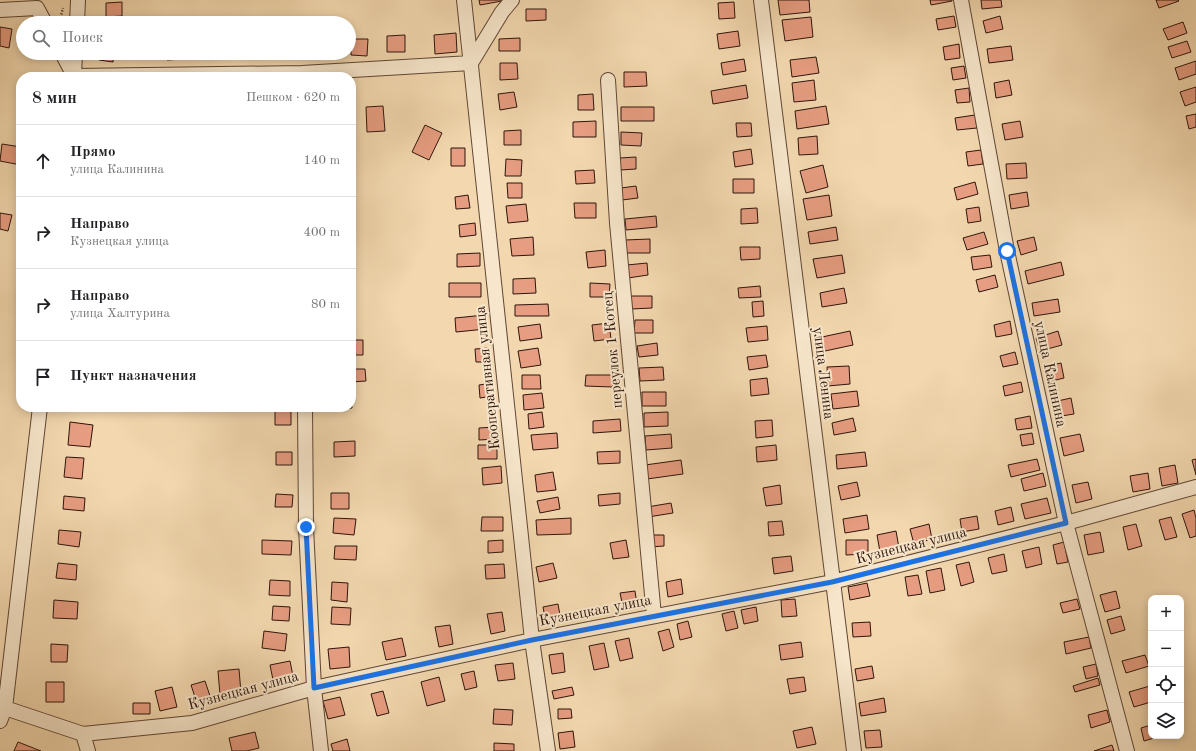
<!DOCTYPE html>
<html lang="ru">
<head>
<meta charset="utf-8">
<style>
	:root { --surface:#fff; --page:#f2f2f2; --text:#202124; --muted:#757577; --line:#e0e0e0 }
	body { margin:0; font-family:"Old Standard TT",serif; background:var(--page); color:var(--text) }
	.controls { position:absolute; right:12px; bottom:12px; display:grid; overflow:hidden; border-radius:8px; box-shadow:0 2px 10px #0003 }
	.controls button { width:36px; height:36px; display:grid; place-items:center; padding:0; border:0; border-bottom:1px solid var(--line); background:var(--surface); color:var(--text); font:20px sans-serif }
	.stop { position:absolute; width:12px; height:12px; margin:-9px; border:3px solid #1a73e8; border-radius:50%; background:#fff }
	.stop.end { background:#1a73e8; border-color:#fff; box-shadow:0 1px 4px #0008 }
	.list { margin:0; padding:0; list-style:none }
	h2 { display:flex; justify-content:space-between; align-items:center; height:52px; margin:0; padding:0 16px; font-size:17px }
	h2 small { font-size:13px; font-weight:400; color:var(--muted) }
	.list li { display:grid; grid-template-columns:26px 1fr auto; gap:12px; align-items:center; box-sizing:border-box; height:72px; padding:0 16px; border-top:1px solid var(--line) }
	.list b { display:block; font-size:15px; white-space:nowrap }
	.list p { margin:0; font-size:13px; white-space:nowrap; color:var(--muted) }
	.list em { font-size:13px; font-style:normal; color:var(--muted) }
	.icon { flex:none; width:22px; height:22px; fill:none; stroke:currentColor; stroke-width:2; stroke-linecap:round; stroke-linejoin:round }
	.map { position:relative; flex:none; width:1196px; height:751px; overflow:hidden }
	.search { position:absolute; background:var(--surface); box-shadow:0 2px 10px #0003; left:16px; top:16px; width:340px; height:44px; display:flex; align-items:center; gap:10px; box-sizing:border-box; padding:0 14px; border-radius:22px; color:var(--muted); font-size:15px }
	.panel { position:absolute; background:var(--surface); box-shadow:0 2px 10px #0003; left:16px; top:72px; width:340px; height:340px; border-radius:16px }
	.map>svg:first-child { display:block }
	.building { fill:#e79d81; stroke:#2e150c }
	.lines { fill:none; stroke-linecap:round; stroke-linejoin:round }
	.minor-casing { stroke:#5f4635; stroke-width:16 }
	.path { stroke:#2e150c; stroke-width:2.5; stroke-dasharray:1 2; stroke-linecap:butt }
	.minor { stroke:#f7e6cb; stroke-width:14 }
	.route { stroke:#1a73e8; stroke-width:5 }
	.labels { text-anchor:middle; stroke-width:4; stroke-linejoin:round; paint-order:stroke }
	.street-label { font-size:15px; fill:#2e150c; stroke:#f7e6cb }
</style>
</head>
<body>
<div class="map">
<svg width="1196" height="751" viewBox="0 0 1196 751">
	<rect width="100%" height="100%" fill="#f3d8af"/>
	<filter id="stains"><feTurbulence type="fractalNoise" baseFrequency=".005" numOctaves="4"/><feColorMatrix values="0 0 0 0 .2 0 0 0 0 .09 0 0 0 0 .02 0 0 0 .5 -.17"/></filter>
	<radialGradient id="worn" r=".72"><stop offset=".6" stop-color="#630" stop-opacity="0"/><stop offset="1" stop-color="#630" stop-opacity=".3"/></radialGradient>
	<path class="building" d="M479,0H502V1L480,5Z
		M778,0H809L810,12L780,15Z
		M930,0H952V1L931,5Z
		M981,0H1001L1002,7L982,9Z
		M1156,0H1178L1179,1L1159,8Z
		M122,2V16L106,17V3Z
		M734,2L735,18L719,19L718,3Z
		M526,9H546V20L526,21Z
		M954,16L956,27L938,30L936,19Z
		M1000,16L1003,29L986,33L983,21Z
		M811,17L813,37L785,41L782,20Z
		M1183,22L1187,33L1168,40L1163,29Z
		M0,27L12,29L9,48L0,46Z
		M22,27H23V50H21Z
		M738,31L740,46L719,49L717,34Z
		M456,33L457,52L435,54L434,35Z
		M405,35V52H387V36Z
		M520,38V51H499V39Z
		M351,39H368L367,56L351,55Z
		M1187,41L1191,52L1172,58L1168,47Z
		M959,44L960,58L945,60L943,47Z
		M1011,46L1013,60L989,63L987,49Z
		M100,53H114L113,62L99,60Z
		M167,53H183V59L167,60Z
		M196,53H210V59L195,58Z
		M221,53H234V58H220Z
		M246,53H262V59L246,58Z
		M298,53H314V58L298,59Z
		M322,53H337V57H322Z
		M816,57L819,73L792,77L790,60Z
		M744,59L746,71L723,75L721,63Z
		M1196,61V74L1179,80L1175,68Z
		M500,63H517L518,79L500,80Z
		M964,66L966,78L953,80L951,68Z
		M624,72H646L647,86L624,87Z
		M814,80L816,100L794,102L792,83Z
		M1009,80L1012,95L996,98L994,83Z
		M746,85L748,98L713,104L711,91Z
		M1196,87V102L1185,106L1180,92Z
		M969,88L970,102L957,103L955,90Z
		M514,92L517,107L500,110L498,94Z
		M593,94L594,110H578V95Z
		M383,106L385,131L367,132L366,107Z
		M826,106L829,124L797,129L795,111Z
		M621,107H654V121H621Z
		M1196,114V127L1189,129L1186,116Z
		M975,115L977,128L957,130L955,118Z
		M596,121V137H573V122Z
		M1020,121L1023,137L1005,140L1002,124Z
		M736,123H751L752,136L737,137Z
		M425,125L442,133L429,160L412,152Z
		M521,130V145H504V131Z
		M621,132L642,133L641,146L621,145Z
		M817,136L818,154L799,155L798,138Z
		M2,144L21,147V165L0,161Z
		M451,148H465V166H451Z
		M751,149L753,164L735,167L733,152Z
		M981,150L983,164L968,166L966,152Z
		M636,157V169L620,170V158Z
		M506,159L522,160L521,176H505Z
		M1026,163L1027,178L1007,179L1006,164Z
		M823,165L828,187L806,193L800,171Z
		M594,170L595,183L576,184L575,171Z
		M733,179H754V193H733Z
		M975,182L978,194L957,200L954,188Z
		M507,183H522V198H508Z
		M636,186L638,198L622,200L621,188Z
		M1027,192L1029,206L1011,209L1009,195Z
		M468,195L470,208L456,209L455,197Z
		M829,195L832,216L807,220L803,199Z
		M574,203H596V218H575Z
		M526,204L528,221L508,223L506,206Z
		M979,207L981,221L968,223L966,209Z
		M757,208L758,223L741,224V209Z
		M0,213L12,215L8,231L0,229Z
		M656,216L657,227L626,230L625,219Z
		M475,223L476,235L460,237L459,225Z
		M836,227L838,240L810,244L808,232Z
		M984,232L988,244L967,250L963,238Z
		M533,237L534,255L512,256L510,239Z
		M1034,237L1037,250L1021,255L1017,241Z
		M650,239V253H625V240Z
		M740,247H760V259L741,260Z
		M605,250L606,266L588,268L586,252Z
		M480,253V266L457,267V254Z
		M842,255L845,273L817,278L813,259Z
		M990,255L992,267L973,270L971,257Z
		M1061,262L1064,275L1028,284L1025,271Z
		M647,263L648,275L628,278L627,265Z
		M995,275L998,287L979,292L976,280Z
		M535,278L536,293L513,294V279Z
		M449,283H481V297H449Z
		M590,283L610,284L609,297H590Z
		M760,286L761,297L739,298L738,288Z
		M844,288L847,303L822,307L820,293Z
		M351,293H355V308H351Z
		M631,296H652V308L631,309Z
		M1058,299L1060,312L1034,316L1032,303Z
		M763,301L764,316L753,317L752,302Z
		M548,304L549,316H515V305Z
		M485,315L486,329L456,332L455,318Z
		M635,320H653V333H634Z
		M1010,321L1012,334L996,337L994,325Z
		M609,323L611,339L594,341L592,325Z
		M540,324L542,338L520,341L518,327Z
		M767,326L768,340L748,342L746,328Z
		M850,331L853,345L825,351L822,337Z
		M1058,331L1062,345L1040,351L1036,338Z
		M351,340H363V355H351Z
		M657,343L658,355L639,357L637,346Z
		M490,348L491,362H476L475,349Z
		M538,348L541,365L521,368L518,351Z
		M1015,352L1018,364L1003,367L1000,356Z
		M766,355L768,367L749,370L747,357Z
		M1061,363L1064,378L1048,382L1044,367Z
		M849,366L850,384L828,386L827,367Z
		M663,367L664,380L640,381L639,368Z
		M351,369H365L366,381L351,382Z
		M522,375H540L541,389H522Z
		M586,375H613V387L585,386Z
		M767,378L769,394L751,396L750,380Z
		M1021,382L1023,392L1005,396L1003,386Z
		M492,383L493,396L480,398L479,385Z
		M857,391L859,406L833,409L831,394Z
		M642,392H666V406H642Z
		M542,393L544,408L524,410L523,395Z
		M351,396L352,408L334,410V407H351Z
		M1071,398L1074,414L1055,417L1053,402Z
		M275,408H291V425H275Z
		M542,412L544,427L529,429L528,414Z
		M668,412V426L644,427V413Z
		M1030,416L1032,428L1017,430L1015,419Z
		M853,418L856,431L834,435L832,423Z
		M620,419L621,431L593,433V421Z
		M772,420L773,436L756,438L755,421Z
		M70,422L93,425L90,447L68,445Z
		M496,427L497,439L479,440V428Z
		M557,433L558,448L533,450L531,435Z
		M1032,433L1034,444L1022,446L1020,435Z
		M671,434L672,448L646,450L645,436Z
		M1080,434L1084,451L1064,456L1060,438Z
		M355,441V456L334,457V442Z
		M478,445H497V459H478Z
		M776,445L777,460L757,462L756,447Z
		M620,451V463L598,464L597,452Z
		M276,452H292V465H276Z
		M865,452L867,466L837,469L836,455Z
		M66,457L84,458L82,479L64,477Z
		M1037,459L1040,470L1011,477L1008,465Z
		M1196,459V475L1192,460Z
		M681,460L683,474L647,479L645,465Z
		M1175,465L1178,483L1162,486L1159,468Z
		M501,466L502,483L483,485L482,468Z
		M553,472L556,490L537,492L535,475Z
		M1043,473L1046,486L1024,491L1021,479Z
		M1148,473L1150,489L1133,492L1130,476Z
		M857,482L860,496L841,500L838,486Z
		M1088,482L1092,499L1076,503L1072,485Z
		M780,485L782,504L766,506L763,488Z
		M331,493H349V509H331Z
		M620,493V504L599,506L598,495Z
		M276,494L293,495L292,507H275Z
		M64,496L85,498L84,511L63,509Z
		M558,497L560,509L540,513L537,501Z
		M1047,498L1051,513L1025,519L1021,504Z
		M671,503L673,513L648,517L647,507Z
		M1011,507L1014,521L998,525L995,511Z
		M1194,510L1196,518V536L1190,538L1182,514Z
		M867,515L869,529L845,533L843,519Z
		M977,516L979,529L962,532L960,519Z
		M482,517H503V531H481Z
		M1171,517L1177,537L1165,540L1159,520Z
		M334,518L356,519L354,535L333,533Z
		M571,518V534L537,535L536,520Z
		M782,521L784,535L769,536L768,522Z
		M929,524L932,539L914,544L910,529Z
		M1136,524L1142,546L1128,550L1123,527Z
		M59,530L81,532L79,547L58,544Z
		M896,531L899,548L880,552L877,535Z
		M1100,532L1104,552L1088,555L1084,535Z
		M650,535H664V546L650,547Z
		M262,540L292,541L291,555L262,554Z
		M503,540V552L488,553V541Z
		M626,540L629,557L613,559L610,543Z
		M846,540H868V554L846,555Z
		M1064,542L1068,562L1057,564L1053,545Z
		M335,546H357L356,560L334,559Z
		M1039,547L1042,564L1026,568L1022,551Z
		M1004,554L1007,571L992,574L988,558Z
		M791,556L793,571L774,574L772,558Z
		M969,562L974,582L961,586L956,565Z
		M58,563L77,565L76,580L56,578Z
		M553,563L557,578L539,582L536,567Z
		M504,564L505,578L486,579L485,565Z
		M941,568L945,590L930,593L926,571Z
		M918,575L922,594L908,596L905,577Z
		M681,579L683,594L668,597L666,582Z
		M270,580L290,581V596L269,595Z
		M332,582L348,583L347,602L331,600Z
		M867,583L870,596L850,600L848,587Z
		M635,591L637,605L623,607L620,593Z
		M1116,591L1120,608L1105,612L1100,595Z
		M795,599L797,616L782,617L781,600Z
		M1077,599L1080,609L1063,613L1060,603Z
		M54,600L78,602L77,619L53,618Z
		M558,604L561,621L546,623L543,607Z
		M273,606L290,607L289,621L272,620Z
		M332,607L351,608L350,625L331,624Z
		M756,607L758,621L744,624L741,610Z
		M734,611L738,628L726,631L722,614Z
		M502,612L505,631L491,634L487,614Z
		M1121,616L1125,630L1111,634L1107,620Z
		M688,621L692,637L680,640L677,624Z
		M870,622L871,636L853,637L852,623Z
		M450,625L453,644L439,647L435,627Z
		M669,629L674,647L663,651L658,632Z
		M264,631L287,634L285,651L262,648Z
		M1089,637L1091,648L1066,654L1064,642Z
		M402,638L406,656L386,660L382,642Z
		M629,638L633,658L620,661L615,641Z
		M801,642L803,657L781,660L779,645Z
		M604,643L609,667L594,670L589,646Z
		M51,644L68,645L67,662H51Z
		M349,647L350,667L330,669L328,649Z
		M563,653L565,672L552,674L549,655Z
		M1145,655L1149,666L1126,673L1122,661Z
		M290,661L294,681L274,685L270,665Z
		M513,663L515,679L498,681L495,665Z
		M1096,664L1098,676L1086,679L1083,667Z
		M872,666L874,678L857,681L855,669Z
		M239,669L241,693L220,695L218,671Z
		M474,671L477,687L465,690L461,674Z
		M439,677L445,701L427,706L421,682Z
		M804,677L806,691L790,694L787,679Z
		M1098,678L1100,685L1075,692L1073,686Z
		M205,681L211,699L197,703L191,685Z
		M46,682H64V702H46Z
		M1150,686L1151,702L1134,707L1129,692Z
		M172,687L177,707L160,711L155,691Z
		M572,687L574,695L554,699L552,691Z
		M383,691L389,713L377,716L371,694Z
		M340,697L345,715L328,719L323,701Z
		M884,698L886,712L861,716L859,703Z
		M133,703H150V714H133Z
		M494,709L513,710L512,725L493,724Z
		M558,709H571L572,718L558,719Z
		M1107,710L1110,722L1091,728L1088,715Z
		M1151,725V736H1161L1144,741L1141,728Z
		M812,727L816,744L797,748L793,731Z
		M880,730L882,747L866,748L864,731Z
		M573,731L575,747L560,749L558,733Z
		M255,732L259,748L247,751H232L229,738Z
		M347,739L350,751H333L331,744Z
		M18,742L41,751H14Z
		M494,743L514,744V751H494Z
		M1112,745L1114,751H1094Z"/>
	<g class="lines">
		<g class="minor-casing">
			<path id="minor" d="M464,0L532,640L548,751
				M761,0L854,751
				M961,0L1007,251L1066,523L1127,751
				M0,10L37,8L45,23
				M77,23L78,0
				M62,53L74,76L302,73L471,63L502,12L512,0
				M74,75L75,53
				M608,80L617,223L654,616
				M305,407L306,527L314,688L321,751
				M0,708H5L83,734L192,723L314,688L532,640L832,582L1066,523L1196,487
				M0,721L5,708L40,407
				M83,734L88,751"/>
		</g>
		<path class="path" d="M59,23L63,8"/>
		<use href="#minor" class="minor"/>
	</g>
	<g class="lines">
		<path class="route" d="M306,527L314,688L532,640L832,582L1066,523L1007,251"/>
	</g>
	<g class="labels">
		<g class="street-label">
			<text transform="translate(612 350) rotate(-95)" y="5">переулок 1 Котец</text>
			<text transform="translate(824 373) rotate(83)" y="5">улица Ленина</text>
			<text transform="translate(1051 374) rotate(78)" y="5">улица Калинина</text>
			<text transform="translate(487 378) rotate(-96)" y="5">Кооперативная улица</text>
			<text transform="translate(911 545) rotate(-14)" y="5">Кузнецкая улица</text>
			<text transform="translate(595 610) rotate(-11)" y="5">Кузнецкая улица</text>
			<text transform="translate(243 690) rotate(-15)" y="5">Кузнецкая улица</text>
		</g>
	</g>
	<rect width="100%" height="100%" filter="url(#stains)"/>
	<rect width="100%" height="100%" fill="url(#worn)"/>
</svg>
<div class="controls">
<button>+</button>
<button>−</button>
<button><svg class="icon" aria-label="locate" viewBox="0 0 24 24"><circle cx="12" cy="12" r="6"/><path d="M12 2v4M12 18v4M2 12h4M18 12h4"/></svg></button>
<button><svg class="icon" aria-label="layers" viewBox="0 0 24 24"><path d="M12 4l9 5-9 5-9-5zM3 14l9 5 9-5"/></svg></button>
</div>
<div class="stop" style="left:1007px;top:251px"></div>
<div class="stop end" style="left:306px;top:527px"></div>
<div class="search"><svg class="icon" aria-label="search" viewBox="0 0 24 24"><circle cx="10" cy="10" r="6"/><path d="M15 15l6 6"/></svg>Поиск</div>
<section class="panel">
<h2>8 мин<small>Пешком · 620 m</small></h2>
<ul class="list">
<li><svg class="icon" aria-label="ahead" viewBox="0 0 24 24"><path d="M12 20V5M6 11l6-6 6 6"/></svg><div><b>Прямо</b><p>улица Калинина</p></div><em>140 m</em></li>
<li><svg class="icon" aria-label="right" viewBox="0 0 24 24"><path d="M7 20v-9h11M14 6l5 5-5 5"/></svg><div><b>Направо</b><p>Кузнецкая улица</p></div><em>400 m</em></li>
<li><svg class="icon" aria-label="right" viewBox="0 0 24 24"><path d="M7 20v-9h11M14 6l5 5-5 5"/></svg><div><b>Направо</b><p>улица Халтурина</p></div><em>80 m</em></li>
<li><svg class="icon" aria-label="arrive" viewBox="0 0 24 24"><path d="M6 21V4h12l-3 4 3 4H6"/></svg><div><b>Пункт назначения</b></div></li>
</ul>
</section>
</div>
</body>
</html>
